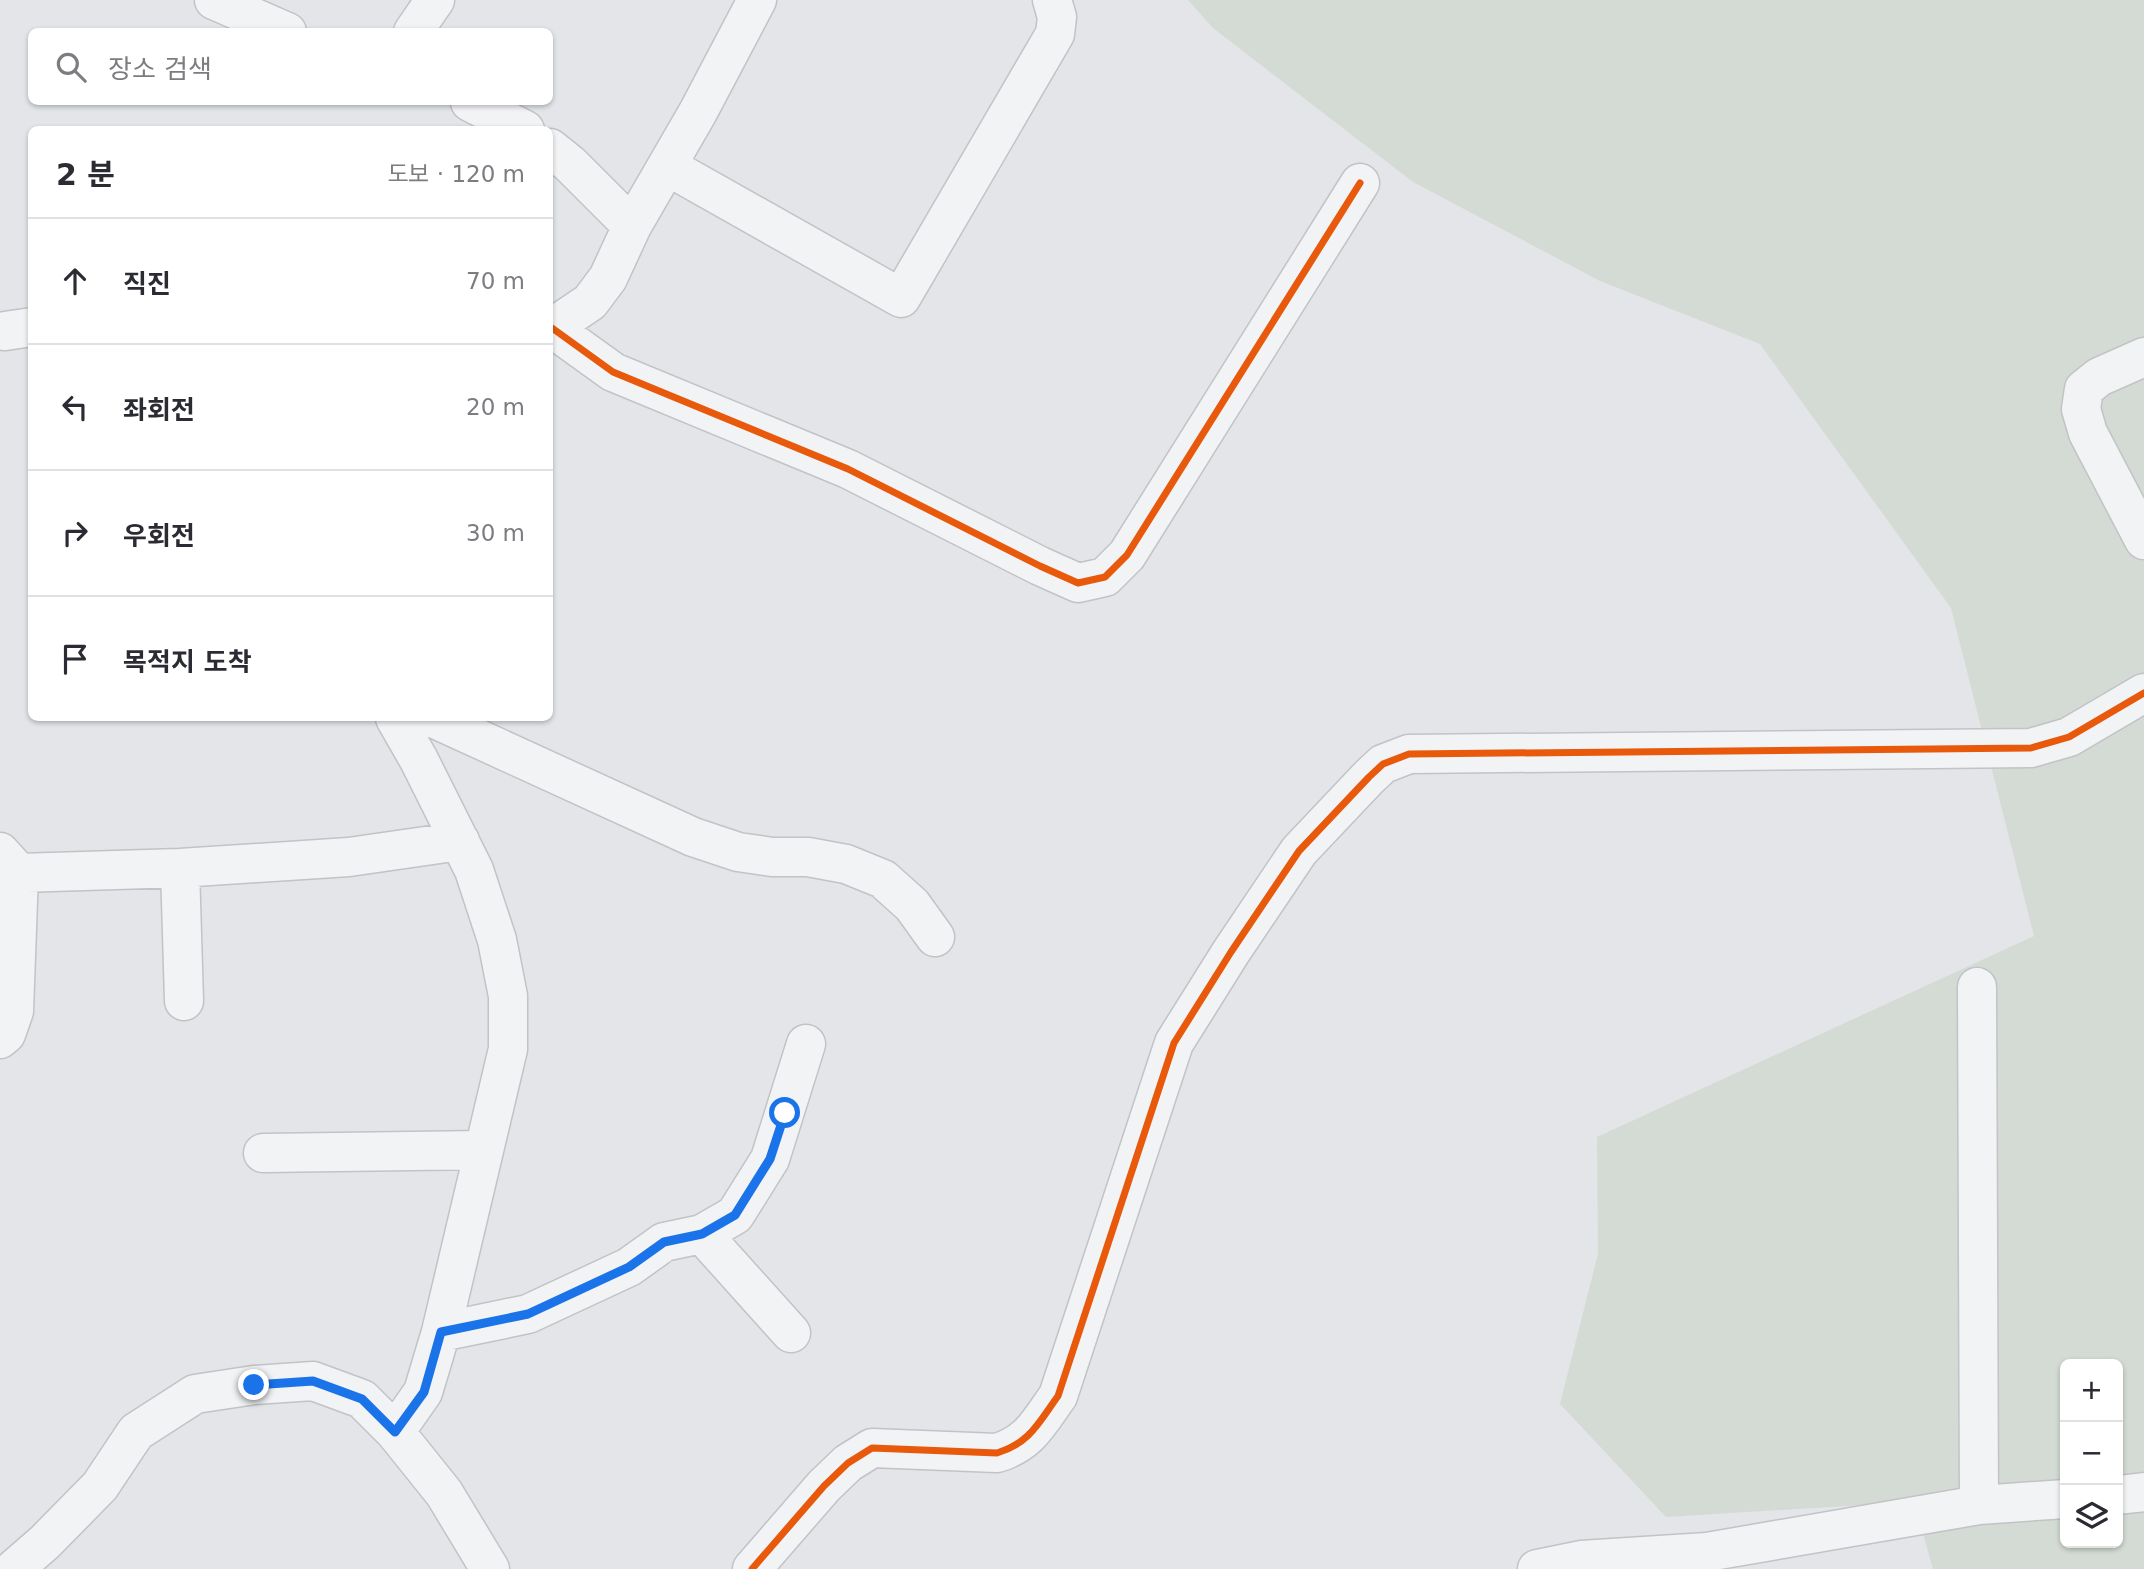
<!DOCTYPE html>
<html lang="ko">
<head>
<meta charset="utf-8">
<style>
	:root { --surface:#fff; --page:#f7f7f7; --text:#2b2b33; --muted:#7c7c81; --line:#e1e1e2 }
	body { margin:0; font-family:"DejaVu Sans","Noto Sans KR",sans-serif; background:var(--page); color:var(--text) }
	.controls { position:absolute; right:21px; bottom:21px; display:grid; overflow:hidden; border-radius:10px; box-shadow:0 2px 5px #0004 }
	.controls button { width:63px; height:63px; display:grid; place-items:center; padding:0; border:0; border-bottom:2px solid var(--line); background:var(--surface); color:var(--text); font:35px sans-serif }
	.stop { position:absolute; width:21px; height:21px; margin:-16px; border:5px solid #1a73e8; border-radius:50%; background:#fff }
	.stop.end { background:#1a73e8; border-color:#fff; box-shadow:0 2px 7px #0008 }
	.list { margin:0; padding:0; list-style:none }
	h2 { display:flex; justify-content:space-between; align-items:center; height:91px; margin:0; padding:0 28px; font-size:30px }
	h2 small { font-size:23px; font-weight:400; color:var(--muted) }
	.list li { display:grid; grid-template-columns:46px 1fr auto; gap:21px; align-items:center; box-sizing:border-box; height:126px; padding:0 28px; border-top:2px solid var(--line) }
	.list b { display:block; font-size:26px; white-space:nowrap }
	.list em { font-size:23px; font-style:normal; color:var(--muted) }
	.icon { flex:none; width:38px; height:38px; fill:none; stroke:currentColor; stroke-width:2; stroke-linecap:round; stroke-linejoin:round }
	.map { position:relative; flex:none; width:2144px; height:1569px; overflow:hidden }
	.search { position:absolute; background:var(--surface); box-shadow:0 2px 5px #0004; left:28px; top:28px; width:525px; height:77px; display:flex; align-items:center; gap:18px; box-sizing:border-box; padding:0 24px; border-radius:10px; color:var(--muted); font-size:26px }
	.panel { position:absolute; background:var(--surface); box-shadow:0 2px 5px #0004; left:28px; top:126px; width:525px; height:595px; border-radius:10px }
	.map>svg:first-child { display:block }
	.green { fill:#d4dbd4; fill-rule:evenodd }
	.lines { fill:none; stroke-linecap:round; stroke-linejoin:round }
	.minor-casing { stroke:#c1c3c6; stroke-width:41 }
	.minor { stroke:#f2f3f5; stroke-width:38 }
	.cycleway-casing { stroke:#f1f4f7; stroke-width:11 }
	.cycleway { stroke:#e8590c; stroke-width:7 }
	.route { stroke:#1a73e8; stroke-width:9 }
</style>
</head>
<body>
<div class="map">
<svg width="2144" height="1569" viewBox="0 0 2144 1569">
	<rect width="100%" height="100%" fill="#e3e5e8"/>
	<path class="green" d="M1188,0H2144V1569H1933L1914,1502L1666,1517L1560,1404L1598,1254L1597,1137L2034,936L1951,608L1760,344L1600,281L1413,182L1213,28ZM2065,1364H2118V1543H2065Z"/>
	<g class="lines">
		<g class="minor-casing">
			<path id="minor" d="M214,0L287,32
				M413,32L435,0
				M470,102L525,130
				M550,148L570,164L632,226
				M667,166L901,298L1055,34L1057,17L1052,0
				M552,328L613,372L848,469L1040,566L1078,583L1105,577L1127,555L1360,183
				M550,329L590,302L608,278L632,226L698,112L757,0
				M5,331L32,327
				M2144,357L2099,377L2084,389L2081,409L2088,433L2144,540
				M395,718L419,760L474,870L497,940L508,996V1049L441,1332L423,1392L395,1432
				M433,718L693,837L738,852L772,857H808L846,864L883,879L912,905L935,937
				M0,852L19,873L14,1011L6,1034L0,1039
				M180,868L184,1001
				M19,873L180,868L349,857L460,841
				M1977,987L1979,1505
				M263,1153L484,1150
				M702,1234L791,1333
				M441,1332L528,1314L629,1267L664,1242L702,1234L735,1215L770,1159L806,1044
				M2118,1495L2144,1492
				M14,1569L45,1542L100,1486L136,1432L195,1394L254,1385L313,1381L362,1399L395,1432L444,1493L490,1569
				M752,1569L824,1486L848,1463L872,1448L997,1453C1030,1443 1039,1422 1058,1396L1174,1043L1231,952L1299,851L1369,777L1383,764L1409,754L2031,748L2069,737L2144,693
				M1537,1569L1581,1560L1707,1552L1979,1505L2065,1499"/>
		</g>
		<use href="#minor" class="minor"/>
		<g class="cycleway-casing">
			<path id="cycleway" d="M552,328L613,372L848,469L1040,566L1078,583L1105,577L1127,555L1360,183
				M752,1569L824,1486L848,1463L872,1448L997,1453C1030,1443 1039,1422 1058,1396L1174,1043L1231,952L1299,851L1369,777L1383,764L1409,754L2031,748L2069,737L2144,693"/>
		</g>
		<use href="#cycleway" class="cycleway"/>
	</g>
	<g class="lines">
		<path class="route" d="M254,1385L313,1381L362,1399L395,1432L424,1392L441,1332L528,1314L629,1267L664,1242L702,1234L735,1215L770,1159L785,1113"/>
	</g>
</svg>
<div class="controls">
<button>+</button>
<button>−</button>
<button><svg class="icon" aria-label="layers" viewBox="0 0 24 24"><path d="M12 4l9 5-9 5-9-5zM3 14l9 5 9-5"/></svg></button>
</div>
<div class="stop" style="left:785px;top:1113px"></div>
<div class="stop end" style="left:254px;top:1385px"></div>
<div class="search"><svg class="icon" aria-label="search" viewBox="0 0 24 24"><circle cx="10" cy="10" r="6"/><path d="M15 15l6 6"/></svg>장소 검색</div>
<section class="panel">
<h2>2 분<small>도보 · 120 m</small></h2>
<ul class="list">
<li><svg class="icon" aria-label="ahead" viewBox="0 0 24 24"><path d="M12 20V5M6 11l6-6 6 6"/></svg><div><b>직진</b></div><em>70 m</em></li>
<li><svg class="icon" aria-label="left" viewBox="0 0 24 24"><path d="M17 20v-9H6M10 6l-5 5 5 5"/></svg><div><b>좌회전</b></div><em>20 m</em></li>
<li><svg class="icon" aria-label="right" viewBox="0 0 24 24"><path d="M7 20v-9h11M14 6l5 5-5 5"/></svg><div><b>우회전</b></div><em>30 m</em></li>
<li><svg class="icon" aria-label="arrive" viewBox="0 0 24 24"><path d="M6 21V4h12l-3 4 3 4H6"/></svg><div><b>목적지 도착</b></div></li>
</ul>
</section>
</div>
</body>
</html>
